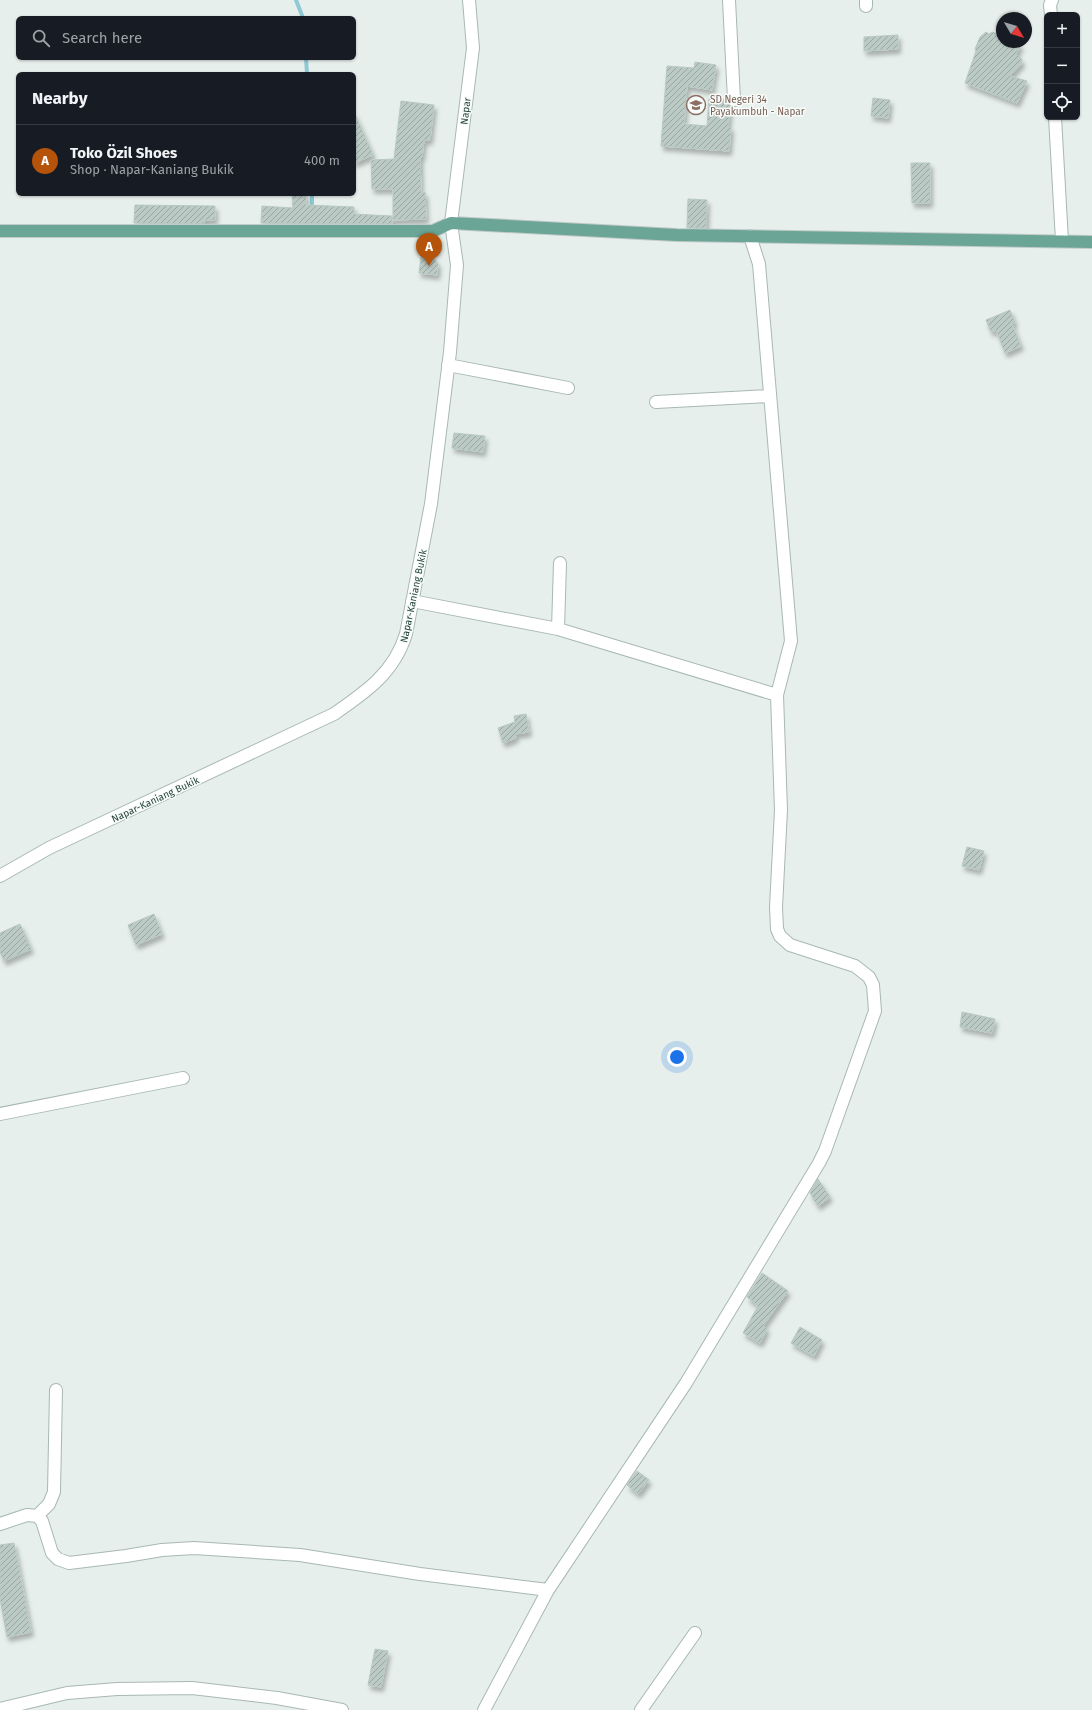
<!DOCTYPE html>
<html lang="en">
<head>
<meta charset="utf-8">
<style>
	:root { --surface:#171b24; --page:#242831; --text:#f1f3f6; --muted:#9ea1a6; --line:#363941; --accent:#b45309 }
	body { margin:0; font-family:"Fira Sans",sans-serif; background:var(--page); color:var(--text) }
	.controls { position:absolute; right:12px; top:12px; display:grid; overflow:hidden; border-radius:6px; box-shadow:0 1px 3px #0004 }
	.controls button { width:36px; height:36px; display:grid; place-items:center; padding:0; border:0; border-bottom:1px solid var(--line); background:var(--surface); color:var(--text); font:20px sans-serif }
	.compass { position:absolute; left:996px; top:12px; width:36px; height:36px; border-radius:50%; background:var(--surface); box-shadow:0 1px 3px #0004; rotate:128deg }
	.you { position:absolute; left:677px; top:1057px; width:14px; height:14px; margin:-10px; border:3px solid #fff; border-radius:50%; background:#1a73e8; box-shadow:0 0 0 6px #1a73e833 }
	.badge { display:grid; place-items:center; width:26px; height:26px; border-radius:50%; background:var(--accent); color:#fff; font-size:13px; font-weight:700 }
	.pin { position:absolute; translate:-50% -33px; filter:drop-shadow(0 1px 2px #0008) }
	.pin::after { content:''; position:absolute; top:21px; width:14px; height:12px; background:inherit; clip-path:polygon(0 0,100% 0,50% 100%) }
	.list { margin:0; padding:0; list-style:none }
	h2 { display:flex; justify-content:space-between; align-items:center; height:52px; margin:0; padding:0 16px; font-size:17px }
	h2 small { font-size:13px; font-weight:400; color:var(--muted) }
	.list li { display:grid; grid-template-columns:26px 1fr auto; gap:12px; align-items:center; box-sizing:border-box; height:72px; padding:0 16px; border-top:1px solid var(--line) }
	.list b { display:block; font-size:15px; white-space:nowrap }
	.list p { margin:0; font-size:13px; white-space:nowrap; color:var(--muted) }
	.list em { font-size:13px; font-style:normal; color:var(--muted) }
	.icon { flex:none; width:22px; height:22px; fill:none; stroke:currentColor; stroke-width:2; stroke-linecap:round; stroke-linejoin:round }
	.map { position:relative; flex:none; width:1092px; height:1710px; overflow:hidden }
	.search { position:absolute; background:var(--surface); box-shadow:0 1px 3px #0004; left:16px; top:16px; width:340px; height:44px; display:flex; align-items:center; gap:10px; box-sizing:border-box; padding:0 14px; border-radius:6px; color:var(--muted); font-size:15px }
	.panel { position:absolute; background:var(--surface); box-shadow:0 1px 3px #0004; left:16px; top:72px; width:340px; height:124px; border-radius:6px }
	.map>svg:first-child { display:block }
	.lines { fill:none; stroke-linecap:round; stroke-linejoin:round }
	.stream { stroke:#8ec9d4; stroke-width:4 }
	.building { fill:url(#building-hatch); stroke:#b8c9c2; filter:url(#shadow) }
	.minor-casing { stroke:#a8b8b2; stroke-width:14 }
	.major-casing { stroke:#c2cac8; stroke-width:14 }
	.minor { stroke:#fff; stroke-width:12 }
	.major { stroke:#6aa596; stroke-width:12 }
	.labels { text-anchor:middle; stroke-width:3; stroke-linejoin:round; paint-order:stroke }
	.education-label { font-size:10px; fill:#785e54; stroke:#f7fbf9; text-anchor:start }
	.street-label { font-size:10px; fill:#24423a; stroke:#f7fbf9 }
</style>
</head>
<body>
<div class="map">
<svg width="1092" height="1710" viewBox="0 0 1092 1710">
	<defs>
		<pattern id="building-hatch" width="6" height="6" patternUnits="userSpaceOnUse"><rect width="6" height="6" fill="#bbcac4"/><path d="M-1 1l2-2M0 6l6-6M5 7l2-2" fill="none" stroke="#98a6a0"/></pattern>
		<filter id="shadow"><feDropShadow dx="2.5" dy="4.5" stdDeviation="2" flood-color="#0004"/></filter>
	</defs>
	<rect width="100%" height="100%" fill="#e6efeb"/>
	<g class="lines">
		<path class="stream" d="M296,0L303,18
			M306,58L307,74
			M312,194V210"/>
	</g>
	<path class="building" d="M986,32L989,34L992,32L1002,35V42H1013L1021,45L1016,54L1021,59L1022,63L1010,76L1027,81L1017,103L965,83L976,51L975,49L980,37Z
		M898,35V49L864,51V37Z
		M695,62L716,65L712,90L687,86L684,124L707,126L709,98L726,100L730,106L728,127L731,128L729,151L661,146L667,66L694,68Z
		M873,98L890,100L888,118L871,116Z
		M401,101L434,105L430,140H424L422,157H420L421,193L425,192L426,219L393,220V189H372L371,160L394,159Z
		M354,112L373,155L354,163Z
		M911,163H930V203H912Z
		M292,194H306V205L354,207V214L392,216V224L261,223L262,206L293,208Z
		M688,199L707,200L706,228H687Z
		M135,205L215,206V220H204V224L134,223Z
		M421,257L434,258L438,264L437,275L419,273Z
		M1010,310L1015,323L1012,324L1021,346L1005,353L996,330L991,332L986,320Z
		M454,433L485,436L483,452L452,448Z
		M526,714L529,732L515,734L516,738L503,743L498,728L515,722L514,716Z
		M967,847L984,851L979,870L962,866Z
		M154,914L162,934L136,945L128,925Z
		M20,924L31,949L4,961L0,952V933Z
		M962,1012L995,1019L992,1033L960,1027Z
		M818,1179L830,1197L818,1206L810,1193Z
		M762,1273L788,1291L763,1326L767,1329L760,1343L743,1333L758,1306L747,1297Z
		M800,1327L822,1340L814,1356L791,1343Z
		M637,1471L649,1480L638,1494L627,1485Z
		M14,1543L31,1632L7,1637L0,1599V1545Z
		M375,1649L388,1651L381,1687L368,1685Z"/>
	<g class="lines">
		<g class="minor-casing">
			<path id="minor" d="M729,0L734,100
				M866,6V0
				M1051,15L1050,5L1052,0
				M1055,117L1062,241
				M448,365L568,388
				M656,402L770,396
				M412,601L558,629L777,695
				M558,629L560,563
				M0,876L49,848L334,714C366,692 394,673 406,634L431,504L450,352L457,265L451,223L473,48L469,0
				M0,1114L183,1078
				M37,1516L49,1504L54,1492L56,1390
				M0,1524L27,1515L37,1516L42,1521L52,1553L58,1559L69,1563L126,1556L162,1550L194,1548L300,1555L420,1574L548,1590
				M0,1709L67,1693L117,1689L192,1688L277,1698L342,1710
				M484,1710L548,1590L686,1383L819,1163L825,1151L875,1011L873,985L869,977L855,966L790,945L780,936L777,929L776,907L781,810L777,695L791,641L759,264L750,236
				M641,1710L695,1633"/>
		</g>
		<g class="major-casing">
			<path id="major" d="M0,231H433L451,223L677,235L1092,242"/>
		</g>
		<use href="#minor" class="minor"/>
		<use href="#major" class="major"/>
	</g>
	<defs>
		<g id="school-ring" transform="scale(1)"><circle r="9.5" fill="#f7fbf9" stroke="#8d6e63" stroke-width="1.5"/><path d="M0-5L7-2L0 1L-7-2ZM-4 1L0 2.5L4 1V4Q0 6-4 4Z" fill="#8d6e63"/></g>
	</defs>
	<g fill-rule="evenodd">
		<use href="#school-ring" x="696" y="105"/>
	</g>
	<g class="labels">
		<g class="education-label">
			<text x="710" y="103">SD Negeri 34<tspan x="710" dy="12">Payakumbuh - Napar</tspan></text>
		</g>
		<g class="street-label">
			<text transform="translate(465 111) rotate(-83)" y="4">Napar</text>
			<text transform="translate(413 596) rotate(-78)" y="4">Napar-Kaniang Bukik</text>
			<text transform="translate(155 799) rotate(-25)" y="4">Napar-Kaniang Bukik</text>
		</g>
	</g>
</svg>
<div class="controls">
<button>+</button>
<button>−</button>
<button><svg class="icon" aria-label="locate" viewBox="0 0 24 24"><circle cx="12" cy="12" r="6"/><path d="M12 2v4M12 18v4M2 12h4M18 12h4"/></svg></button>
</div>
<svg class="compass" viewBox="-18 -18 36 36"><path d="M0-13l5 13h-10z" fill="#e53935"/><path d="M0 13l5-13h-10z" fill="#9ea1a6"/></svg>
<div class="you"></div>
<div class="pin badge" style="left:429px;top:266px">A</div>
<div class="search"><svg class="icon" aria-label="search" viewBox="0 0 24 24"><circle cx="10" cy="10" r="6"/><path d="M15 15l6 6"/></svg>Search here</div>
<section class="panel">
<h2>Nearby<small></small></h2>
<ul class="list">
<li><span class="badge">A</span><div><b>Toko Özil Shoes</b><p>Shop · Napar-Kaniang Bukik</p></div><em>400 m</em></li>
</ul>
</section>
</div>
</body>
</html>
